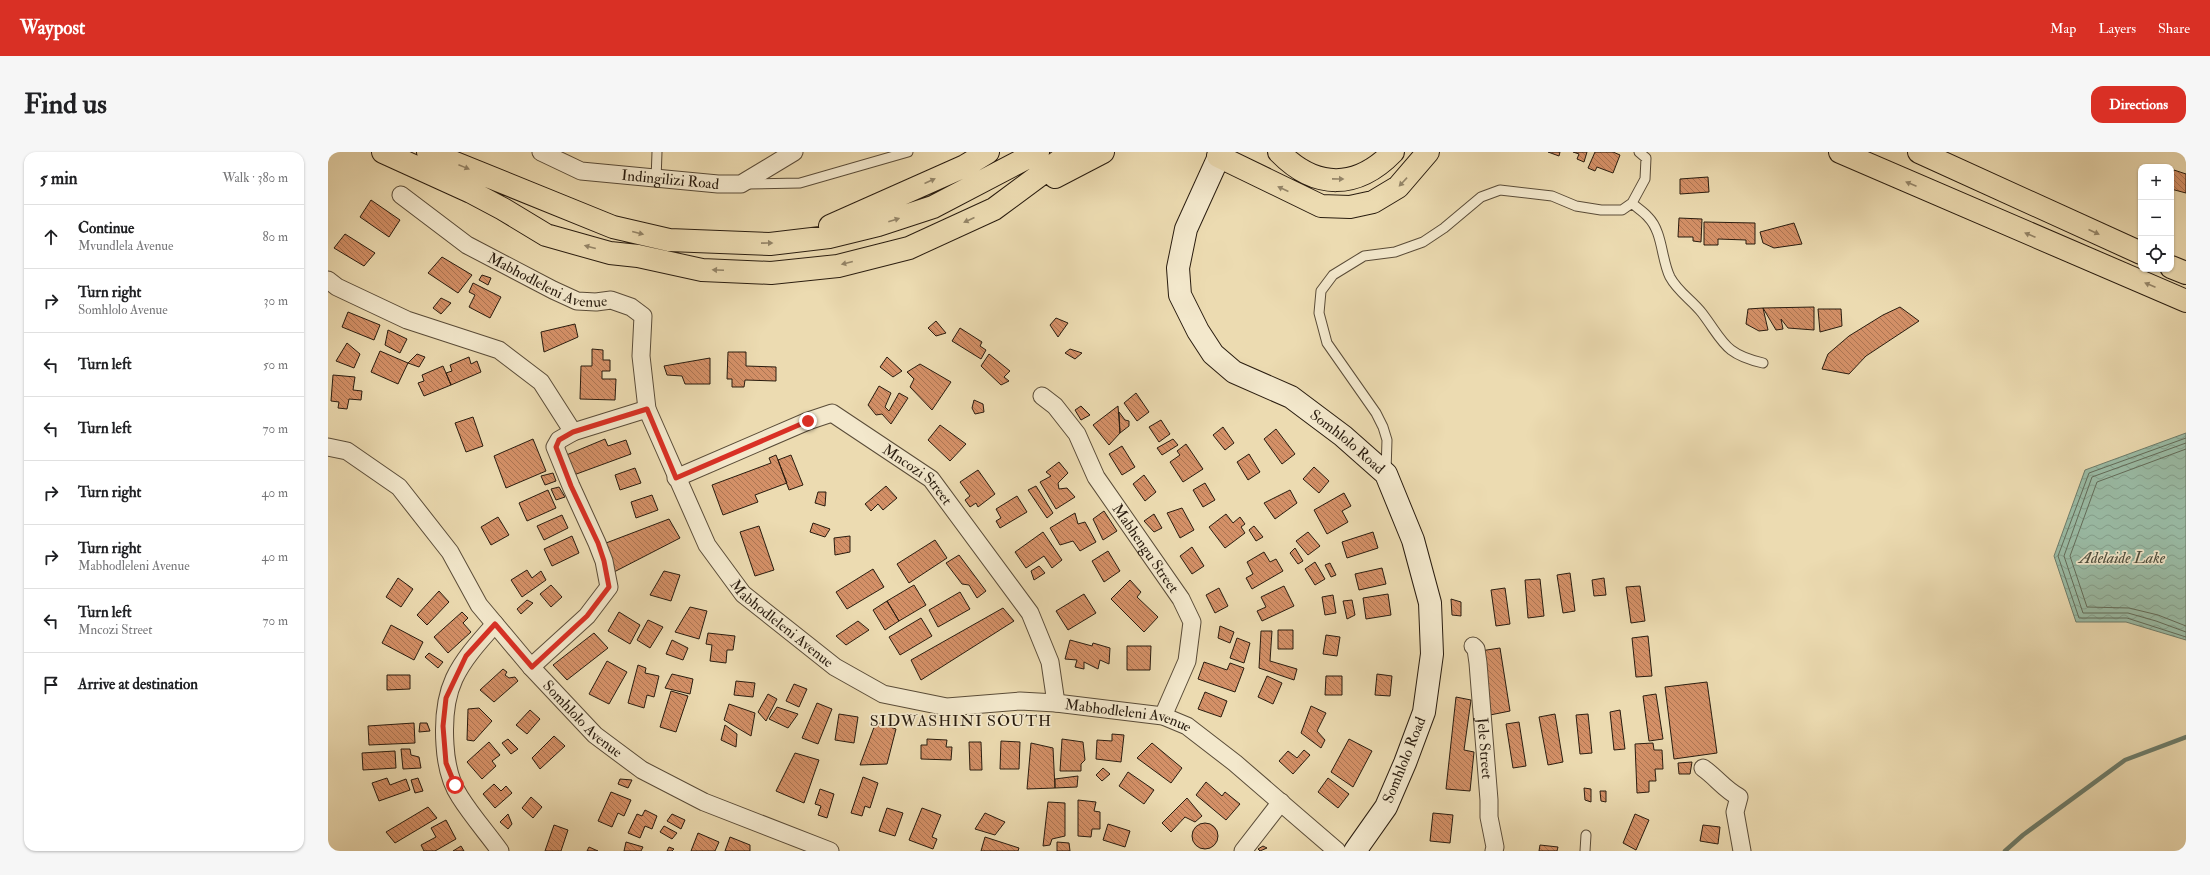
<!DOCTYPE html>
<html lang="en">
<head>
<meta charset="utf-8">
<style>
	:root { --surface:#fff; --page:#f6f6f6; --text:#202124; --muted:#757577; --line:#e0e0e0; --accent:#d93025 }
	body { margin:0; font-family:"IM FELL Double Pica",serif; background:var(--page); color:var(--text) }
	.controls { position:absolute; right:12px; top:12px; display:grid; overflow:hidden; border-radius:8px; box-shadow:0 1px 3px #0004 }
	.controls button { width:36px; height:36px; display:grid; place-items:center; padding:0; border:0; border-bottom:1px solid var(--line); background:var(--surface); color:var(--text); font:20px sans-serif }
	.stop { position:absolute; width:12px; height:12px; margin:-9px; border:3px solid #d93025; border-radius:50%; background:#fff }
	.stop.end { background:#d93025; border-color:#fff; box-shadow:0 1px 4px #0008 }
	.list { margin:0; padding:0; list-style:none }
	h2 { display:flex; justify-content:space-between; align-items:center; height:52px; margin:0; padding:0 16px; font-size:17px }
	h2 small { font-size:13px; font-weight:400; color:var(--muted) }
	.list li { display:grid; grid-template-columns:26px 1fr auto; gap:12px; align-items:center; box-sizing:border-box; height:64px; padding:0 16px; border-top:1px solid var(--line) }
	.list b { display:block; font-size:15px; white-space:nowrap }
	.list p { margin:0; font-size:13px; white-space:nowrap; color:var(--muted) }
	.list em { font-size:13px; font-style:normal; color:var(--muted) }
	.icon { flex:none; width:22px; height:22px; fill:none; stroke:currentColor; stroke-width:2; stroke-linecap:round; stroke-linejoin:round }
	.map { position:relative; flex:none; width:1858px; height:699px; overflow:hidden; border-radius:12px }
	header { display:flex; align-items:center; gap:24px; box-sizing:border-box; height:56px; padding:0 20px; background:var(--accent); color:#fff }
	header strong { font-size:19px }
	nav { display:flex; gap:22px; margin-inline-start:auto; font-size:14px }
	.intro { display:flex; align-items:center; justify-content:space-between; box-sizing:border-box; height:96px; padding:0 24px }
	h1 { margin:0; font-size:28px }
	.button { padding:10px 18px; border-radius:12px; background:var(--accent); color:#fff; font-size:14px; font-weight:700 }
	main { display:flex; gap:24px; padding:0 24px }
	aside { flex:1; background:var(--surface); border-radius:12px; box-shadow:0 1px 3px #0004 }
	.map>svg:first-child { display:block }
	.water { fill:url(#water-waves); stroke:#6d7c6a }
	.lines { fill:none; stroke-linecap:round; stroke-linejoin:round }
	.shore { stroke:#626c5a; stroke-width:1 }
	.stream { stroke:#6d7c6a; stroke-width:4.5 }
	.building { fill:url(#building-back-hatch); stroke:#291c0f }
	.lane-casing { stroke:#5a4c38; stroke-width:11 }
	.street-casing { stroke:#5a4c38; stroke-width:19 }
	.secondary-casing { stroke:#291c0f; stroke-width:24 }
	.highway-casing { stroke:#291c0f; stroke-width:24 }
	.lane { stroke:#f3e8cc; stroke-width:9 }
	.street { stroke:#f3e8cc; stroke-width:17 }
	.secondary { stroke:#f3e8cc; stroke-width:22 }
	.highway { stroke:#ecdbb1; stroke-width:22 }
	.oneway { fill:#948568 }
	.route { stroke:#d93025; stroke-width:5 }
	.labels { text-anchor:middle; stroke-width:3.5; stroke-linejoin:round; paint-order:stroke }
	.street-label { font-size:15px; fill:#291c0f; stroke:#f3e8cc }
	.water-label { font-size:16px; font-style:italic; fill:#4b4c3c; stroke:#f3e8cc }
	.neighbourhood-label { font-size:16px; letter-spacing:1px; fill:#291c0f; stroke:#f3e8cc }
</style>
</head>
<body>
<header>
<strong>Waypost</strong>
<nav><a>Map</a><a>Layers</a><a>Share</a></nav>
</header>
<div class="intro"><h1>Find us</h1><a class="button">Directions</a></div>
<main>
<aside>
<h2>5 min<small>Walk · 380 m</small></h2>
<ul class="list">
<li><svg class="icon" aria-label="ahead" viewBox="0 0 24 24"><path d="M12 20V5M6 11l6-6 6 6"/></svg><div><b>Continue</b><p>Mvundlela Avenue</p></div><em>80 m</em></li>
<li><svg class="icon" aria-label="right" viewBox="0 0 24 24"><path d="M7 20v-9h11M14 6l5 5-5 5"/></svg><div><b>Turn right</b><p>Somhlolo Avenue</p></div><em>30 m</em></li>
<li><svg class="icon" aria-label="left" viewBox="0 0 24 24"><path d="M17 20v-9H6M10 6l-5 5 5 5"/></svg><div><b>Turn left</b></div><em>50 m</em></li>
<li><svg class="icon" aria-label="left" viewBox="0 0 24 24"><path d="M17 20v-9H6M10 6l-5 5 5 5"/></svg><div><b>Turn left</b></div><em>70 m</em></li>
<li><svg class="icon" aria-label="right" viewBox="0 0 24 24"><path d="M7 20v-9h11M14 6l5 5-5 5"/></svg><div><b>Turn right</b></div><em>40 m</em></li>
<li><svg class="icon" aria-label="right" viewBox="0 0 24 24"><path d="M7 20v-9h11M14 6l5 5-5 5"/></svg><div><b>Turn right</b><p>Mabhodleleni Avenue</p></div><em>40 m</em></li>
<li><svg class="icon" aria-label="left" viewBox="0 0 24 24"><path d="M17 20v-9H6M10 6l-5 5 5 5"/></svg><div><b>Turn left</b><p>Mncozi Street</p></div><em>70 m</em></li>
<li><svg class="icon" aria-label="arrive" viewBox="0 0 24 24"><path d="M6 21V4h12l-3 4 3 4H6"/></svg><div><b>Arrive at destination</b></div></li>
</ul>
</aside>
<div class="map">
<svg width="1858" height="699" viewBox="0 0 1858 699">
	<defs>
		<pattern id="water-waves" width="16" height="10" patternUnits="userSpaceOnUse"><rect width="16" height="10" fill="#9abca6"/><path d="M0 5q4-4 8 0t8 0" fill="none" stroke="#85a18e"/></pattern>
		<pattern id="building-back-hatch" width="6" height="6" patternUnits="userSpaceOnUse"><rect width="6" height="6" fill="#d49067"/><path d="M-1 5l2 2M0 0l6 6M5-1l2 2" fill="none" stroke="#ac7553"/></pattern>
	</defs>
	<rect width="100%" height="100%" fill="#ecdbb1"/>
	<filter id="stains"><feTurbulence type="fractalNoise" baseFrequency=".005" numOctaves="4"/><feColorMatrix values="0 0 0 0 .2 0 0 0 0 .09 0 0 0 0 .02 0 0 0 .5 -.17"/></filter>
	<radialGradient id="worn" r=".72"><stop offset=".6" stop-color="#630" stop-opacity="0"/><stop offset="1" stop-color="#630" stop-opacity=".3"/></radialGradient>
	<path class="water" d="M1858,281V488L1798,470H1748L1726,404L1757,318Z"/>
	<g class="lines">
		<path class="shore" d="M1858,286L1761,321L1730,404L1751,466H1799L1858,485
			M1858,291L1764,325L1736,404L1755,461H1800L1828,469L1858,480
			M1858,297L1769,330L1742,404L1759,455L1801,456L1830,463L1858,474"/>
		<path class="stream" d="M1677,699L1695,683L1797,608L1858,585"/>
	</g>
	<path class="building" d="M1220,0H1232L1231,4Z
		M1245,0H1259L1256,10L1249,7L1251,2Z
		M1267,0H1285L1292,3L1285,21L1269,15L1267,19L1260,16Z
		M1846,18L1858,22V41L1843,37V26Z
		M1380,25L1381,40L1352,42V27Z
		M43,48L72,68L61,85L32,65Z
		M1351,66L1374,67L1373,90L1365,89V85H1350Z
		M1376,70L1427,71V92H1418V88L1390,87V93H1376Z
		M1466,71L1474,92L1446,96L1435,91L1432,80Z
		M17,82L47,101L36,114L6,96Z
		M114,105L144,123L130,141L100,121Z
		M154,123L163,126L160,133L151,128Z
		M145,131L173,145L162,166L141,155L147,143L141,140Z
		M113,146L123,151L113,162L105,156Z
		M1486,155V178L1460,176L1453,167L1455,177L1448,178L1435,156Z
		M1572,155L1591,169L1538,204L1521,222L1494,217L1500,202L1521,184L1555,163Z
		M1435,156L1440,178L1431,179L1418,172L1420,157Z
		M1490,157H1513L1514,174L1492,180Z
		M20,160L52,173L46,188L14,175Z
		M728,166L740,171L730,185L722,173Z
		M608,169L618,181L608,184L600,176Z
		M247,172L250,185L216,200L213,180Z
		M632,176L654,190L652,194L658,198L653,207L624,189Z
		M60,178L79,187L72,201L57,193Z
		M19,191L32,202L26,216L8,209Z
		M264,197L275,198V208H282V219H274V227H288L287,248L252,247L253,214H264Z
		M742,197L754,201L747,207L737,201Z
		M52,199L80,211L70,232L43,220Z
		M400,200H418V214L448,215V229L417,228L416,235H404V227H399Z
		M89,202L97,205L91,215L80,211Z
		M661,202L682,219L676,225L681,229L673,233L653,214Z
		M141,205L143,212L149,209L153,220L123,233L118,221L124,219L122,213Z
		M559,205L574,219L565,225L552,215Z
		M382,206V232H357L354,224L339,223L336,214Z
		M592,212L623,230L604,258L582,235L586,227L579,220Z
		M115,214L123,233L96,244L90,231L96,229L94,223Z
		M5,223L27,225L25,238L34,239L33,248L21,247L19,257L10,256L11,250L3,249Z
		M551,234L563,241L557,255L561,259L571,241L580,246L563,272L554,262L548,263L540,253Z
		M808,241L821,260L809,269L796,251Z
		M646,248L655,252L656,260L647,262L644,256Z
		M753,254L762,263L753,268L747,258Z
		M790,254L792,281L781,293L765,273Z
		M791,260L797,268L801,269V274L792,281Z
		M145,265L155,294L138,300L127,271Z
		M833,268L842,282L831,290L821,275Z
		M612,273L638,292L622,309L600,288Z
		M895,275L906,291L897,298L885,283Z
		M948,277L967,302L954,312L936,287Z
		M205,287L218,319L178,336L166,304Z
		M277,287L280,294L298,288L303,302L243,324L236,304Z
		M845,287L850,293L834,303L829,296Z
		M858,292L875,317L855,330L842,310L852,303L849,299Z
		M794,294L807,315L794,323L781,302Z
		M921,302L932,320L920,328L909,310Z
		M448,303L459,331L427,343L430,350L395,363L384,333L443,311L441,306Z
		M463,303L475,333L461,338L450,308Z
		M731,310L740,321L730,331L731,337L739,336L747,345L728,357L712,330L723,324L718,320Z
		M986,315L1001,329L991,341L975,327Z
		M307,316L313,331L292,338L287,323Z
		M650,318L667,342L650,355L648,351L642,355L637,348L642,344L632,330Z
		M225,321L228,329L217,333L213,324Z
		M816,323L828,340L817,349L805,332Z
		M877,331L887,348L875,355L865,338Z
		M558,334L569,346L555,358L550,352L543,359L537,352Z
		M708,334L725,361L719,366L700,338Z
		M231,335L237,345L228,348L223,337Z
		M220,338L228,356L199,369L191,351Z
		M962,338L969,351L947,367L936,351Z
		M490,340H498L497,354L487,351Z
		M1016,341L1023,354L1014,359L1020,370L999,382L986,358Z
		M324,343L330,358L308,366L303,350Z
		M689,344L699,360L672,376L668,369L673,366L668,357Z
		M854,356L866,378L852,386L839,361Z
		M776,359L789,379L775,388L765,367Z
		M747,361L750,372L757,370L768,390L752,399L745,389L732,393L722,376Z
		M826,362L834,376L826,380L816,369Z
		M898,362L905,371L912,365L917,372L913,375L917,381L897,396L881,375Z
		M234,363L240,376L216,388L209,374Z
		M170,365L181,383L163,393L153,375Z
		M341,367L352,386L286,420L278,391Z
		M485,371L502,377L497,385L482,380Z
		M431,374L446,418L427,424L412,380Z
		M926,374L935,385L928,389L921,378Z
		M715,380L734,408L724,416L716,404L698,416L687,400Z
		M980,380L992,394L980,403L968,389Z
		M1045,380L1050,396L1019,406L1014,390Z
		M244,384L251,401L224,414L216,397Z
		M522,384V400L507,403L506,386Z
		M607,388L619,406L581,431L569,412Z
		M864,395L876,414L864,422L852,404Z
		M967,396L975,409L970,412L962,401Z
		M780,399L792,419L776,430L764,409Z
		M936,400L942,410L948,407L955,419L924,437L918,426L925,422L919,410Z
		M631,403L658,439L649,446L641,433L634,432L618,411Z
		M987,410L997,427L987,433L977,417Z
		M1002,411L1008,423L1003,425L997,413Z
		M711,414L717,421L706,428L703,419Z
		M1054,416L1058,432L1031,438L1027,422Z
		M545,417L556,435L519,457L508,440Z
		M199,418L204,426L213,419L218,428L194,445L183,428Z
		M336,419L352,423L343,449L322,443Z
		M1242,421L1247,459L1235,461L1229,423Z
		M70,426L85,437L73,455L58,445Z
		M1276,426L1278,443L1266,444L1264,428Z
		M1212,427L1216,464L1200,466L1197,428Z
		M802,428L813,440L809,445L830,465L816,480L783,447Z
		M223,433L234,445L223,455L212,442Z
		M586,433L598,453L571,469L559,449Z
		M956,434L966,454L934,469L929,459L938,455L933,445Z
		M1312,434L1317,469L1303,471L1298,435Z
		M891,436L900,454L887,461L878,443Z
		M1177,436L1182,472L1168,474L1163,438Z
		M111,439L121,450L99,473L89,463Z
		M632,440L642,457L610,475L601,458Z
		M756,442L768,461L740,478L728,459Z
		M1060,442L1063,463L1038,467L1035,446Z
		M1005,443L1008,461L997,463L994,445Z
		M1123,447L1133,450V464L1124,463Z
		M199,448L205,451L193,462L189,457Z
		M1024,448L1027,463L1019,467L1015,449Z
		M559,449L571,469L557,478L545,458Z
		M362,455L379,459L371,487L347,480Z
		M675,456L686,469L593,528L583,508Z
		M134,460L140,466L135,471L143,480L120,501L106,485Z
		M291,460L312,473L302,492L280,479Z
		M593,466L604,484L572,503L561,485Z
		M320,468L335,475L322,496L309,488Z
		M530,469L541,478L518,493L508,484Z
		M63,473L95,490L86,508L54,491Z
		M892,474L906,480L902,491L890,486Z
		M950,478H965V497H950Z
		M933,479H944L942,509L969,517L966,528L931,516Z
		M266,481L280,496L239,528L225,513Z
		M380,481L407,484L405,498H399L398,511L382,509L384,493L378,492Z
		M998,483L1012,485L1009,504L995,502Z
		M1320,484L1324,524L1308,525L1304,486Z
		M909,486L922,491L916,511L902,506Z
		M344,488L360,496L355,508L338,502Z
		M742,488L764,494L765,491L782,496L781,512L772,508L770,517L756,510V517L747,515L749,508L737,507Z
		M799,494H823L822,518H799Z
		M1172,496L1182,559L1162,563L1152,499Z
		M101,501L115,510L110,516L97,505Z
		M279,509L299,520L281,552L261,542Z
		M876,510L899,518L902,511L916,516L907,540L870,527Z
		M310,513L318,516L317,521L331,524L326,545L319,543L316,556L300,551Z
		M175,517L179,520L177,523L181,526L187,525L190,529L166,550L152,538Z
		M344,522L365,527L362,542L337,536Z
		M1049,522L1064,524L1062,544L1047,543Z
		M59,523H82V537L59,538Z
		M939,524L954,531L945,552L930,545Z
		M998,524H1014V543H997Z
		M408,529L427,531L425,545L406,543Z
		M1379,530L1389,601L1346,607L1337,535Z
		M466,532L479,537L471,555L458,549Z
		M343,539L360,544L348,580L332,575Z
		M877,540L899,549L893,565L870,557Z
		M440,542L449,547L438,569L430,560Z
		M1328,542L1335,587L1321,589L1315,544Z
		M1128,545L1143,548L1136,598L1146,600L1142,639L1118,637Z
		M489,551L504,557L490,592L474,586Z
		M401,552L427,561L423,584L396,568Z
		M983,554L998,561L989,579L997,588L993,596L973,581Z
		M449,555L470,562L460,576L441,567Z
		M151,556L164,569L146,589L139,588L140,557Z
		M202,558L212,567L199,582L188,573Z
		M1292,558L1297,597L1286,598L1282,560Z
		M511,562L530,565L526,591L507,588Z
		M1227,562L1235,610L1220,613L1211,565Z
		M1260,562L1264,601L1252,602L1248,563Z
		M548,570L568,577L559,612L532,613Z
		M1191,570L1198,614L1185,616L1178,572Z
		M86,571L87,591L41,593L40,574Z
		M92,571H99L102,579L91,580Z
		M397,573L409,582L408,595L393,588Z
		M784,582L796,583L793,610L768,607L769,588L784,589Z
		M226,584L237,594L212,617L204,606Z
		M180,587L190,597L183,602L174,591Z
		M599,587L619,588L618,595H624L623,608L593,607V593H599Z
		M734,587L755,590L757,608L753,612V619H732Z
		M1021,587L1044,599L1025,635L1003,620Z
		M673,589L692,590L691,617H672Z
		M161,590L172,603L164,609L168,614L154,627L139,610Z
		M641,590H653L654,618H642Z
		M703,591L725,596L727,636L699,637Z
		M824,591L854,616L843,631L809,606Z
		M1325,591L1326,598H1334L1335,617H1327L1328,629H1321V640L1309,641L1307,592Z
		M73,597H82L83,603L91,605L93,616L75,617Z
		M976,598L982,603L965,622L951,609L960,599L969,606Z
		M67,599L68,616L35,618L34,601Z
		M467,601L491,608L476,651L448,639Z
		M1364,610L1362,622H1351L1350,611Z
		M775,616L782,622L774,629L768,623Z
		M800,620L826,638L816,652L791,634Z
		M750,624L749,635L727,636V627Z
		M535,625L550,631L542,656L537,654L534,664L523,661Z
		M59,626L62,633L78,627L82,638L51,649L44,631Z
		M90,626L95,639L87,641L83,628Z
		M1000,626L1021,642L1010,656L990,640Z
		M292,627L304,628L300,636L290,632Z
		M878,630L894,644L897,640L912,652L898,668L868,643Z
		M166,632L173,639L178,634L184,641L167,656L155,642Z
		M1256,636L1263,637V650L1257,648Z
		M492,637L506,642L499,666L490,663L493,654L487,652Z
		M1272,639H1278V650L1273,649Z
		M283,640L303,648L296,664L290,661L284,675L270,669Z
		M203,645L214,655L205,666L194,656Z
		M859,646L874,664L867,670L857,665L843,680L834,671Z
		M750,648L768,650L766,659L772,660V677H764L763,685L750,684Z
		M720,650L737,651V684L724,687L722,693L715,694Z
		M100,655L109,666L67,691L58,680Z
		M559,656L575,661L567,684L551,679Z
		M594,656L613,663L604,685L609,687L605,697L581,688Z
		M317,658L329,664L324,677L317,674L312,686L300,681L309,662L314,664Z
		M657,661L677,670L667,683L647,677Z
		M1105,661L1125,663L1122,691L1102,689Z
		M180,662L184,672L180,677L172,670Z
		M344,662L357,668L353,677L339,669Z
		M1307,662L1321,668L1308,698L1295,691Z
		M118,668L128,687L107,699H96L93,693L108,685L103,676Z
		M864 684a13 13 0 1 1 26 0a13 13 0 1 1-26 0Z
		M780,672L802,679L797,695L775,688Z
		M226,673L240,678L233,699H217Z
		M1375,673L1392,675L1390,692L1372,689Z
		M336,674L349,681L344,687L332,680Z
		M370,681L391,690L387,699H363Z
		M402,685L422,693V699H397Z
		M657,685L691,696L690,699H653Z
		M298,690L315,695L313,699H296Z
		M729,690L741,691L742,699H729Z
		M1212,693L1230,695L1229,699H1211Z
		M133,694L136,699H125Z
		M935,694L939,696L932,699L930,697Z
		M261,695L270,699H259Z
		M341,695L346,697L344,699H339Z"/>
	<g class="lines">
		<g class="lane-casing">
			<path id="lane" d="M328,28L329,0
				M419,32L472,31L580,0
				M1304,51C1309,56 1316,60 1320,65C1335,80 1333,107 1342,125C1350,140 1364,148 1374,161C1396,190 1396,202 1435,211
				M1058,319L1059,288L1055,275L1048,261L999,191L991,161L993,139L1005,123L1036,104L1067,100L1095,90L1116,76L1153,45L1172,38L1224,44L1248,54L1273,58H1294L1304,51L1317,27L1318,6L1311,0
				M1257,699L1258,683"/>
		</g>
		<g class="street-casing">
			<g id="street">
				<path id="s1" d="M213,0L253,19L390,32H413L466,0"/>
				<path id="s2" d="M73,43L139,93L225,138L249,149L268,150L283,148L303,155L315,164L313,204L319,257L379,393L415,442L507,515L555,542L619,555L692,549L728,551L835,564L859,574L907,611L1009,699"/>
				<path d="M0,128L9,135L79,168L171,198L213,230L245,280"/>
				<path id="s3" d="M714,244L727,254L749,282L768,325L853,447L864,470L859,509L835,564"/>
				<path id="s4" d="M0,295L19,299L71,335L122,400L151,453L203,515L267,583L314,618L376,650L502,699"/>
				<path id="s5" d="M348,326L480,269L504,261L603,327L702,461L722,510L728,551"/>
				<path d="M167,472C129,514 113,535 117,593C118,610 122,630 132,645C144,664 159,681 172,699"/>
				<path id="s6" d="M1145,494L1148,497L1150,511L1161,648V665L1167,695L1166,699"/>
				<path d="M203,515L259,464L281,435L276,409L269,391L243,334L227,295L231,288L245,280L319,257"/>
				<path d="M1375,616C1388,625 1397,638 1411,645L1407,660L1414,699"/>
				<path d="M915,699L953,650"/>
			</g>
		</g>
		<g class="secondary-casing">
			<g id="secondary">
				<path id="s7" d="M893,0L858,77L850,116L852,143L870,179L885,202L906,220L963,245L1015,284L1058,322L1085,388L1102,451L1104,502L1096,560L1077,611L1058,655L1027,699"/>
			</g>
		</g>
		<g class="highway-casing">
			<path id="highway" d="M55,0L143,40L175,57L218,83L282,101L310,104L374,118L443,121L510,114L581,96L666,57L743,0
				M100,0L285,75L341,88L442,92L501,85L550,73L605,55L710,0
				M951,0C988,38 1029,37 1065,0
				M1512,0L1858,149
				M1591,0L1813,101
				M890,4L993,54L1022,55L1045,50L1070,35L1100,0
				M727,25L775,0
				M502,74L637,14L660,0
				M1843,115L1858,121"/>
		</g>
		<use href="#lane" class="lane"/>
		<use href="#street" class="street"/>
		<use href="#secondary" class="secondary"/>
		<use href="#highway" class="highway"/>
	</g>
	<defs><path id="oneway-solid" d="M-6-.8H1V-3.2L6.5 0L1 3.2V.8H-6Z"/></defs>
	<g class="oneway">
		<use href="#oneway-solid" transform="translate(136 15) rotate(22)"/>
		<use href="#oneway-solid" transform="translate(1010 27) rotate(1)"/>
		<use href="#oneway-solid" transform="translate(602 29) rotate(-24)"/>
		<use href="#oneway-solid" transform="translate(1075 30) rotate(133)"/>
		<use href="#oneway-solid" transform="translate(1583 32) rotate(-157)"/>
		<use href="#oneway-solid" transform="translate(955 37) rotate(-155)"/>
		<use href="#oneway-solid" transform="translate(566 68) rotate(-18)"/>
		<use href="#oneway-solid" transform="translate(641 68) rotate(156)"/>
		<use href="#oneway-solid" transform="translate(1766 80) rotate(24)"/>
		<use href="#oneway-solid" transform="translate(310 81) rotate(14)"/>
		<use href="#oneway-solid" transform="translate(1702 83) rotate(-157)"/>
		<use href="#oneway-solid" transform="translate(439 91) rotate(-1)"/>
		<use href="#oneway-solid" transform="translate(262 95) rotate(-165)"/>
		<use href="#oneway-solid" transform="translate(519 111) rotate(166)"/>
		<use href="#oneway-solid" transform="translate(390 118) rotate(-177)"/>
		<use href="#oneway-solid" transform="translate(1822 133) rotate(-157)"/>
	</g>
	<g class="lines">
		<path class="route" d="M127,633L118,611L115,574L118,546L138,504L167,472L204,515L259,464L281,435L276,409L270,391L243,334L228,295L231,288L245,280L319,257L348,326L480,269"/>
	</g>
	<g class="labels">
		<g class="street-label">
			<text dy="5" stroke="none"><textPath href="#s1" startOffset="134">Indingilizi Road</textPath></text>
			<text dy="5" stroke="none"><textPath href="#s2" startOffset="172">Mabhodleleni Avenue</textPath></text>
			<text dy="5" stroke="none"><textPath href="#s7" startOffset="381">Somhlolo Road</textPath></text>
			<text dy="5" stroke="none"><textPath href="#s5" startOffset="275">Mncozi Street</textPath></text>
			<text dy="5" stroke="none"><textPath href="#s3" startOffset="186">Mabhengu Street</textPath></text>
			<text dy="5" stroke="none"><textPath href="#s2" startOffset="628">Mabhodleleni Avenue</textPath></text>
			<text dy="5" stroke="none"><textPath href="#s4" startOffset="380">Somhlolo Avenue</textPath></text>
			<text dy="5" stroke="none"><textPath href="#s2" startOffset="1000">Mabhodleleni Avenue</textPath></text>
			<text dy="5" stroke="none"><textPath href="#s6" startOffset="104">Jele Street</textPath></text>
			<text transform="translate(1076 608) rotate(-68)" y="5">Somhlolo Road</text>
		</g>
		<g class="water-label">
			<text x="1794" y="411">Adelaide Lake</text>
		</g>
		<g class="neighbourhood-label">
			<text x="633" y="574">SIDWASHINI SOUTH</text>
		</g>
	</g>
	<rect width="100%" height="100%" filter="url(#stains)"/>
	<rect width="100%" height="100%" fill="url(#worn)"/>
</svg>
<div class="controls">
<button>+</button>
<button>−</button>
<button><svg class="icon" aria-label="locate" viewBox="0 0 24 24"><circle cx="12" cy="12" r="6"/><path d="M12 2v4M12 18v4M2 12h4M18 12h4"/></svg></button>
</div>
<div class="stop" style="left:127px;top:633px"></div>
<div class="stop end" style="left:480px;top:269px"></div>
</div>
</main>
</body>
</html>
